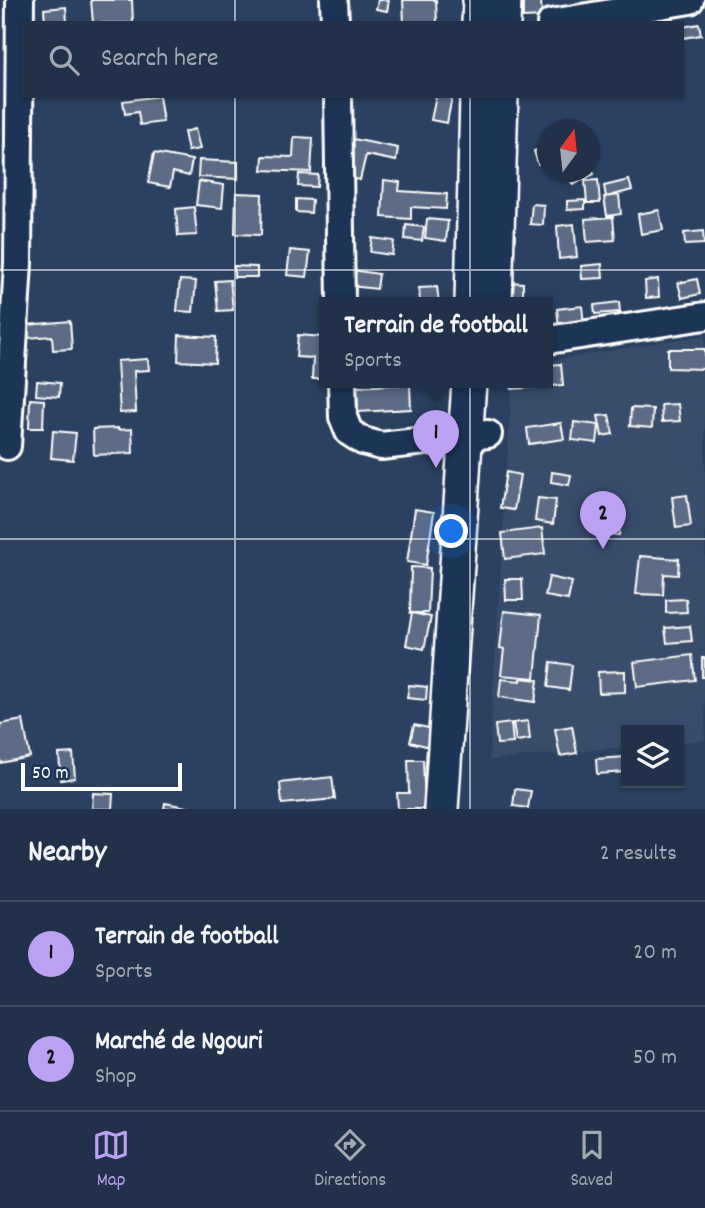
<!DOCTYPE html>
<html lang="en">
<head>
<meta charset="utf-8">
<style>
	:root { --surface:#203149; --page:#283950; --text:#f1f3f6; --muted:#a2a9b4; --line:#3d4c61; --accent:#bca0f2 }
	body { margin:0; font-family:Dekko,sans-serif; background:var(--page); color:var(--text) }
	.controls { position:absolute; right:21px; bottom:21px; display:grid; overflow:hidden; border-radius:0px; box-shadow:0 2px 5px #0004 }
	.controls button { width:63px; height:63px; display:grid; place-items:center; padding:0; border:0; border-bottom:2px solid var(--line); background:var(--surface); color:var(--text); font:35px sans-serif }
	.compass { position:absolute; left:537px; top:119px; width:63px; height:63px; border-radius:50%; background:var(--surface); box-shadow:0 2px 5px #0004; rotate:15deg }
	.scale { position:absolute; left:21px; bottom:18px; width:161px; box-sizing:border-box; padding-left:7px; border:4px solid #fff; border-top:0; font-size:19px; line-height:24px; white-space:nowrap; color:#fff; -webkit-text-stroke:5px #1d3557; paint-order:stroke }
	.you { position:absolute; left:452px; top:532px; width:24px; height:24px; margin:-18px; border:5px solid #fff; border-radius:50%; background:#1a73e8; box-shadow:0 0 0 10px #1a73e833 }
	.badge { display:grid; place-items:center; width:46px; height:46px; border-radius:50%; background:var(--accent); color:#111; font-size:23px; font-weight:700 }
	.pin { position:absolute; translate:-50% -58px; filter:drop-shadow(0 2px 4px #0008) }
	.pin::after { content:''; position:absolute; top:37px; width:24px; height:21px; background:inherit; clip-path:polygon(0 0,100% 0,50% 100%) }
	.popup { position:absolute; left:319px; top:297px; width:234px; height:91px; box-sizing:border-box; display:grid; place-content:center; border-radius:0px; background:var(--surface); filter:drop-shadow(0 2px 5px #0005); font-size:23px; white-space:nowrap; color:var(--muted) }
	.popup b { font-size:26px; color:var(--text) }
	.popup::after { content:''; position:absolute; left:50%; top:100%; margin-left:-14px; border:14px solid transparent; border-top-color:var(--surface) }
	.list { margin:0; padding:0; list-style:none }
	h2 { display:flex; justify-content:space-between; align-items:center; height:91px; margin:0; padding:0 28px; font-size:30px }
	h2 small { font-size:23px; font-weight:400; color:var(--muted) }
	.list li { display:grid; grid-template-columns:46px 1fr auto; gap:21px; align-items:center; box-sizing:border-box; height:105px; padding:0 28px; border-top:2px solid var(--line) }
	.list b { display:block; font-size:26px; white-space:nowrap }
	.list p { margin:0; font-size:23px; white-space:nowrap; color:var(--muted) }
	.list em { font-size:23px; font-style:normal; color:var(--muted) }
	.icon { flex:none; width:38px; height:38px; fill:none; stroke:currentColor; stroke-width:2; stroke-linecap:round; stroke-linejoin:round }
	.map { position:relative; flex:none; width:705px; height:809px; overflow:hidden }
	.search { position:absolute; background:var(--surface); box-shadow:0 2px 5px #0004; left:21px; right:21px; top:21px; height:77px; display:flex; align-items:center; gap:18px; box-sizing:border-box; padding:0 24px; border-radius:0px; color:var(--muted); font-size:26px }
	.sheet { height:301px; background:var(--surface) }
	nav { display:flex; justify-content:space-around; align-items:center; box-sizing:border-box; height:98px; border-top:2px solid var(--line); background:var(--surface); font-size:19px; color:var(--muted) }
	nav a { display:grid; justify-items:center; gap:4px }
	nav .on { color:var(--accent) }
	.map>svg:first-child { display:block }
	.built { fill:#394e6c }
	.building { fill:#5b6c86; stroke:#fff; stroke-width:2 }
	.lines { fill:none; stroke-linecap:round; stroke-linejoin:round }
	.minor-casing { stroke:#fff; stroke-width:32 }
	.major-casing { stroke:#fff; stroke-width:38 }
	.minor { stroke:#1d3557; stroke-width:26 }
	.major { stroke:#1d3557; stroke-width:33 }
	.grid { fill:none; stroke:#fff; stroke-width:2; stroke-opacity:0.55 }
</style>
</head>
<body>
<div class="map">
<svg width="705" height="809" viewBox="0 0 705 809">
	<rect width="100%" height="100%" fill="#2a4161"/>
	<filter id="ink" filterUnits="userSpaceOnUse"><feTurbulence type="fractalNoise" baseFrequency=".0143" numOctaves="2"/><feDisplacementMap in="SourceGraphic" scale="14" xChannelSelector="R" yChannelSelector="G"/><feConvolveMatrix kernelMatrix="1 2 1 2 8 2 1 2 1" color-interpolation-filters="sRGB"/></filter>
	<g filter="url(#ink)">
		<path class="built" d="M705,335V740L679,742V730H626V747L489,760L512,382H548V361Z"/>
		<path class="building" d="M91,0H132L133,23H93Z
			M378,0H389L387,11L376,9Z
			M403,0H436L437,23H404Z
			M523,0H541L542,17L523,18Z
			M66,7L67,23H45L44,9Z
			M699,24L701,35L683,38L682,27Z
			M159,96L163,122L140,125L138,112L125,114L123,101Z
			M436,96L452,97L447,123L431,120Z
			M195,129L200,149L188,151L184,132Z
			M294,137L313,138L311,172L262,170L263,156L293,157Z
			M353,139L398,148L396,161L366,155L360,180L345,177Z
			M548,146V161L538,164L534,151Z
			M154,153L192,160L189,176L173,172L170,187L148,183Z
			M199,160L238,162V179L198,177Z
			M590,166L594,174L573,185L566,172H590Z
			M299,174L318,175L317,187L298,186Z
			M384,180L400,182L399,191L447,194L446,209L411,207V219L382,217Z
			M598,180L600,203H587L585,181Z
			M629,180L632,190L606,197L604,186Z
			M199,181L224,185L222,208L196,205Z
			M236,193L262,194L261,235L235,234Z
			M619,195L621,214L607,216L604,197Z
			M296,199L312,200L311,213L296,212Z
			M585,200V209L567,210V201Z
			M532,204L544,205L543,225L530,224Z
			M194,207L197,235L178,236L176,209Z
			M659,210L663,230L641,234L638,214Z
			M613,217L615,240L587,242L585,219Z
			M427,219L448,221L446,241L425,238Z
			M574,224L577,257L559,259L557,226Z
			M406,225L424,227L422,241L405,239Z
			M703,231L704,244L685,245L684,233Z
			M372,238L394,241L392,255L370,252Z
			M290,250L310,252L307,277L287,275Z
			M602,264L603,278L582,279L581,266Z
			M234,266L257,267V277H234Z
			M352,270L379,274L377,289L351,286Z
			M658,279L659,297L646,298L645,281Z
			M697,279L700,294L682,298L678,283Z
			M180,280L196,281L193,312L177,311Z
			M230,280L233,310L218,311L215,281Z
			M508,282L523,283V302H507Z
			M437,287L439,302H420L419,288Z
			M619,302L620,312L595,314L594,305Z
			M548,306L552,307V336H548Z
			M582,306L584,325L559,328L557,309Z
			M70,321L72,349L53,350L52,336L28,338L27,325Z
			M179,335L216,337L215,363L178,361Z
			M298,335L323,337L320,379H312L313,358L296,357Z
			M668,349H705V369L668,368Z
			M148,359L149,370L134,371L136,412L120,413L117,361Z
			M561,364L563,385L512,389L511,382H548V365Z
			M37,381L60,383L59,397L36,395Z
			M410,384L411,409L358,412L357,387Z
			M30,399L44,400L43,428H29Z
			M678,404L680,421L662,422L661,405Z
			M631,408L653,409L652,428L630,426Z
			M609,415L613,434L602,436L598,416Z
			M574,422L599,425L597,443L572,440Z
			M561,423L564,439L529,444L527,428Z
			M118,428V430L132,429L133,453L94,455L93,429Z
			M53,431L76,433L73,460L51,458Z
			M506,472L520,475L514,510L500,508Z
			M552,472L571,475L569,485L551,482Z
			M687,495L691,526L676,528L672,497Z
			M538,498L556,500L553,524L535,521Z
			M593,501L622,504L619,535L590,532Z
			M415,509L434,512L426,565L407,562Z
			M542,528L545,554L505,559L502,533Z
			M640,556L679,559L678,575L664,574L663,595L636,594Z
			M411,567L430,568L428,613H410Z
			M549,577L572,582L568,600L545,596Z
			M505,579H522L523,600H506Z
			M686,599L687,612L666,613V600Z
			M504,611L541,615L535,678L501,675L504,649L500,648Z
			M412,613L431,617L424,649L406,645Z
			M690,626L692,641L667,643L665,628Z
			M692,655L695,680L637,687L634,662Z
			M702,658H705V677H702Z
			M551,662L572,665L569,690L548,687Z
			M625,671V692L599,693L598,672Z
			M521,678L538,680L535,702L499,697L501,679L521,681Z
			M409,685L427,687L426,700L407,698Z
			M23,720L30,757L0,763V724Z
			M528,721L530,739L516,741L513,723Z
			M511,723L513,743L497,744L495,725Z
			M414,725L434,729L430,747L410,742Z
			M572,726L577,753L560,756L555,729Z
			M73,753L75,778L61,780L59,754Z
			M626,757V772L597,774L596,759Z
			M408,760H423L425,809H398L397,793H409Z
			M332,777L335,799L282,804L280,783Z
			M515,789L531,791L528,808L513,806Z
			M93,793L113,794L112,809H92Z
			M165,803L187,807V809H164Z"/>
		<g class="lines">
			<g class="minor-casing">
				<path id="minor" d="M334,0L335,23
					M551,23L690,0
					M338,96L341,302
					M548,340L705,316
					M342,382L343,417L349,432L363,441L381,446L488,434
					M7,446L18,263L20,0"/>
			</g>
			<g class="major-casing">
				<path id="major" d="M479,23L480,0
					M503,23L504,0
					M472,302L477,96
					M495,302L501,96
					M441,809L469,382"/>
			</g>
			<use href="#minor" class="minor"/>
			<use href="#major" class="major"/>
		</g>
	</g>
	<path class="grid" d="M235,0V23M470,0V23M235,96V809M470,96V809M0,270H705M0,539H705"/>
</svg>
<div class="controls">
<button><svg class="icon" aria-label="layers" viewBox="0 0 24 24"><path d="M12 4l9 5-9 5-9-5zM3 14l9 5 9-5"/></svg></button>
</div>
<svg class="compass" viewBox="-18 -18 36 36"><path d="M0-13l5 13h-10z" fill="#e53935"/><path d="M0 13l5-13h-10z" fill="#a2a9b4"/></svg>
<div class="scale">50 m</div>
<div class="you"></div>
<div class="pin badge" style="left:436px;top:468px">1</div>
<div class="popup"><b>Terrain de football</b>Sports</div>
<div class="pin badge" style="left:603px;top:549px">2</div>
<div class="search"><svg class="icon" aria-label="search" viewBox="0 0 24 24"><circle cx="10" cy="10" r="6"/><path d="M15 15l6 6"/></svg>Search here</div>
</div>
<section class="sheet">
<h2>Nearby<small>2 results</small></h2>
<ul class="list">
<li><span class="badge">1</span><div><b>Terrain de football</b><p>Sports</p></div><em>20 m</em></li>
<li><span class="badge">2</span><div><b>Marché de Ngouri</b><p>Shop</p></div><em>50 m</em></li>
</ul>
</section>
<nav>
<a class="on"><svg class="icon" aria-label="map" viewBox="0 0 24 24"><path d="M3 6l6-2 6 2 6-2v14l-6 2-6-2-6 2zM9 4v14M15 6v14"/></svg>Map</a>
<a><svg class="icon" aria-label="directions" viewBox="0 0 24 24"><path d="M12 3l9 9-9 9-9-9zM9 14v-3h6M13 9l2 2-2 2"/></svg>Directions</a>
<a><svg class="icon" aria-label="saved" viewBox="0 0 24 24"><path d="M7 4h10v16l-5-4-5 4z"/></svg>Saved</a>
</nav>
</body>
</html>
